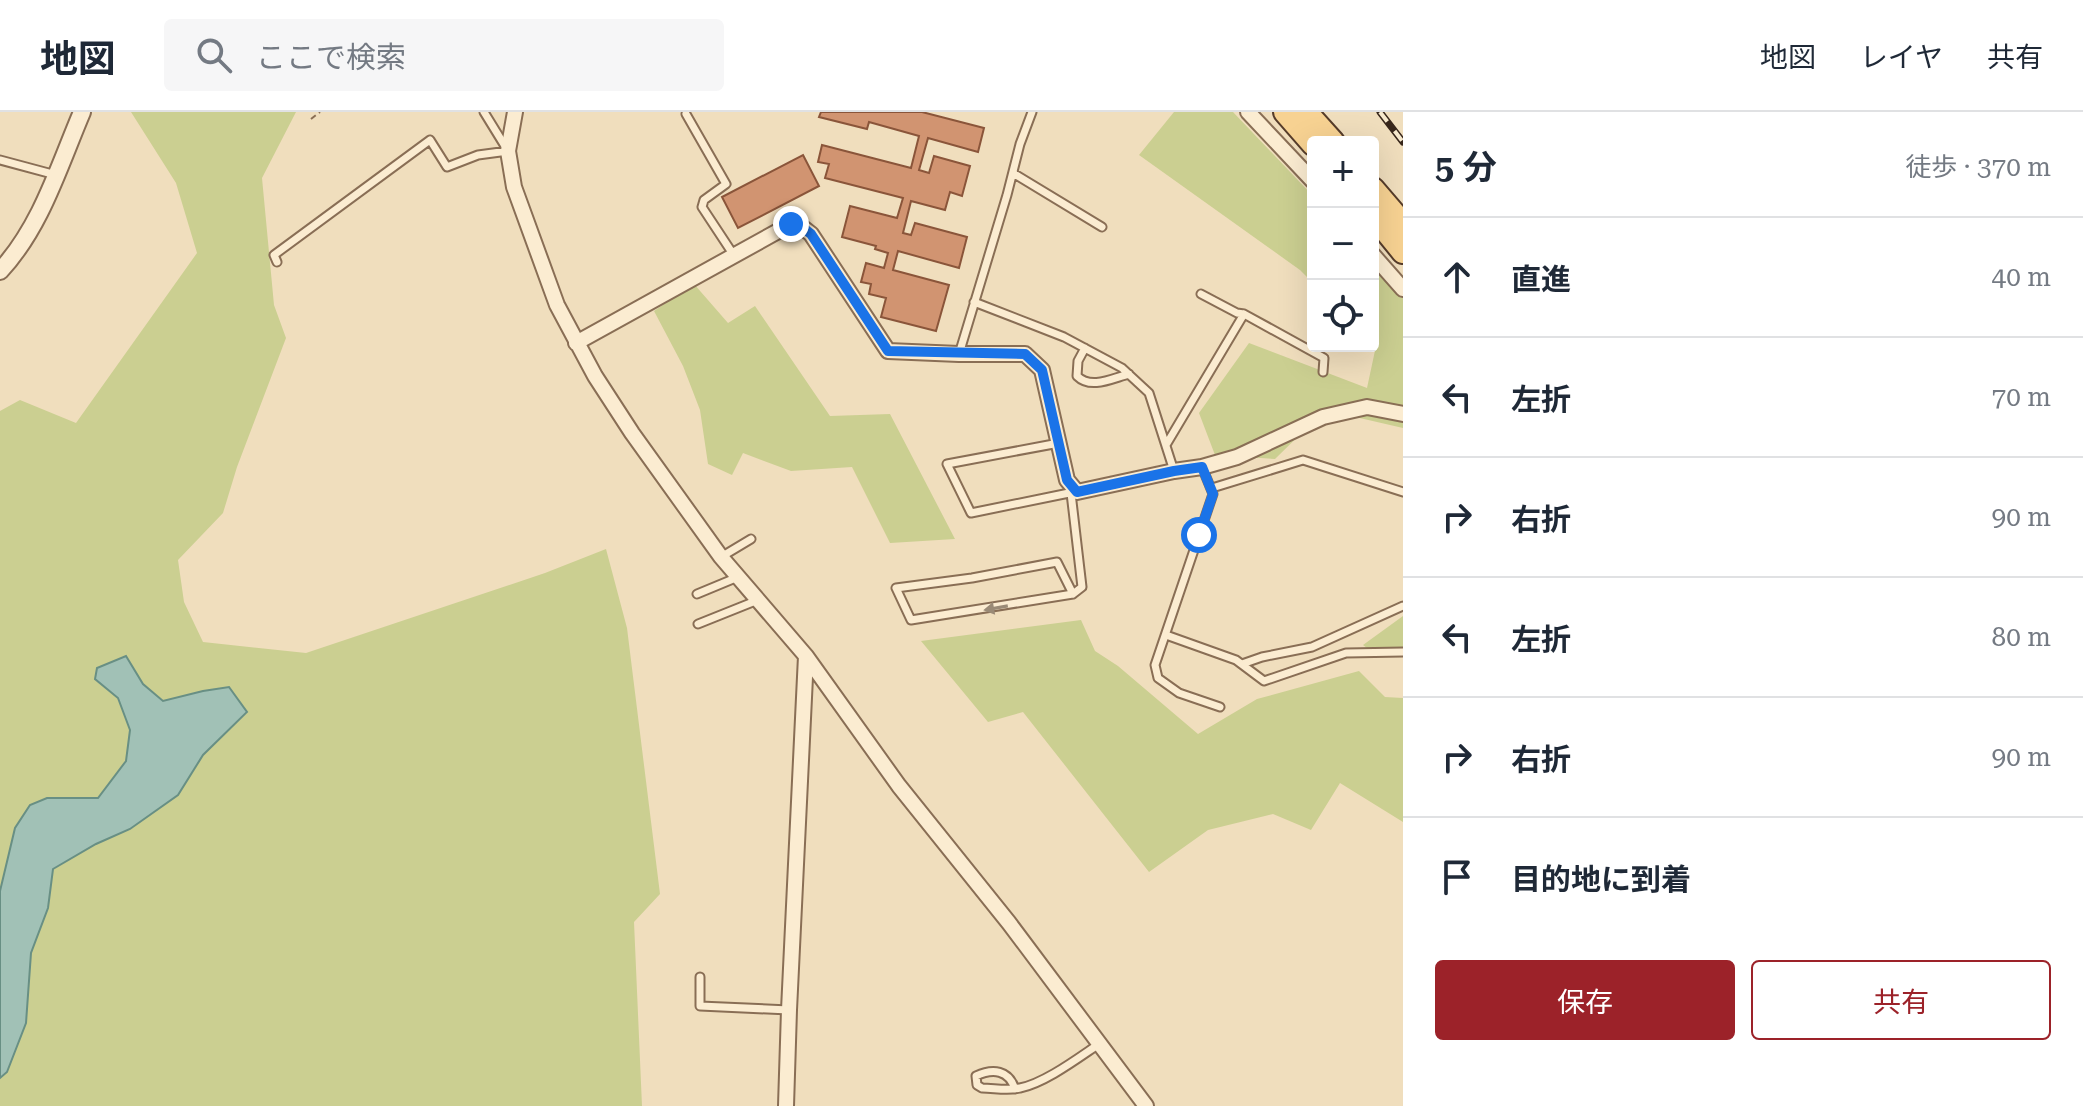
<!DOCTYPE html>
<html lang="ja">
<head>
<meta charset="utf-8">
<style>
	:root { --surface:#fff; --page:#f6f6f7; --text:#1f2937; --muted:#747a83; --line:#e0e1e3; --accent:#9c2229 }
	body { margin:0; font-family:"Roboto Serif","Noto Sans JP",serif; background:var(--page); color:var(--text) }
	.controls { position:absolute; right:24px; top:24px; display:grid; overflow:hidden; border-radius:8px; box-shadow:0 8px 32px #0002 }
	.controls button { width:72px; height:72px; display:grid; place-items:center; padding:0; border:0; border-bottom:2px solid var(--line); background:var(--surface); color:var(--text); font:40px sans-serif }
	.stop { position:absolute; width:24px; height:24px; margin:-18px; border:6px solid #1a73e8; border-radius:50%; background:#fff }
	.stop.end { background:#1a73e8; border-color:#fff; box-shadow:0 2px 8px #0008 }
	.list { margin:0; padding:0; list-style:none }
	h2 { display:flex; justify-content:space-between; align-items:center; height:104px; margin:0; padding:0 32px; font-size:34px }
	h2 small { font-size:26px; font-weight:400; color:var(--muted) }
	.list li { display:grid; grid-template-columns:52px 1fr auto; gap:24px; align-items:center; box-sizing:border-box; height:120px; padding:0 32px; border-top:2px solid var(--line) }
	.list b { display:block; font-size:30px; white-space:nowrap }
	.list em { font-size:26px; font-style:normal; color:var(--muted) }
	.actions { display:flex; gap:16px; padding:24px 32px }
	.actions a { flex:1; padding:18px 0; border:2px solid var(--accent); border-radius:8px; text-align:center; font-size:28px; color:var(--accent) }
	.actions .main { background:var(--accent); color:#fff }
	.icon { flex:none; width:44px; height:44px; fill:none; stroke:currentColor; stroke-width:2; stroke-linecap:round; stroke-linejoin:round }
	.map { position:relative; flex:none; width:1403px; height:994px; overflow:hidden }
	header { display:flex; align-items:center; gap:48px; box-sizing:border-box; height:112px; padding:0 40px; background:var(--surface); border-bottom:2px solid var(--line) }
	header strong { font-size:38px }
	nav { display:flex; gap:44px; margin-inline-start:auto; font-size:28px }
	.search { width:560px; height:72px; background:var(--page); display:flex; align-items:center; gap:20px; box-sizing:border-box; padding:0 28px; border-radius:8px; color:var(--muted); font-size:30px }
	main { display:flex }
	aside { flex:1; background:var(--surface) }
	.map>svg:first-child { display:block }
	.green { fill:#cbcf91 }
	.water { fill:#a1c1b6; stroke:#688f84; stroke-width:2 }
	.building { fill:#d19471; stroke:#8a553a; stroke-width:2 }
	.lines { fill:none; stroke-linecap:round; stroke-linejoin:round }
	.service-casing { stroke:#896e55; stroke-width:11 }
	.minor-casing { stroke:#896e55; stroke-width:18 }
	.tertiary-casing { stroke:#896e55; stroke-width:20 }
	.primary-casing { stroke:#563c2a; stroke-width:26 }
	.path { stroke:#896e55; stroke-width:2; stroke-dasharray:6 4; stroke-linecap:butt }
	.service { stroke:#fbecd1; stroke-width:7 }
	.minor { stroke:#fbecd1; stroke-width:14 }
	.tertiary { stroke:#fbecd1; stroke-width:16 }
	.primary { stroke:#f7d292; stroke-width:22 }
	.rail-casing { stroke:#38271b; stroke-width:7 }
	.rail { stroke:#f7e9cd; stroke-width:4; stroke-dasharray:12; stroke-linecap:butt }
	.oneway { fill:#9a8a76 }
	.route { stroke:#1a73e8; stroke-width:10 }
</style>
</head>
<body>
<header>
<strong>地図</strong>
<div class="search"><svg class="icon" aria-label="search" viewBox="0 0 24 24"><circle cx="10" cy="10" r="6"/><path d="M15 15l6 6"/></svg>ここで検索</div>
<nav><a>地図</a><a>レイヤ</a><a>共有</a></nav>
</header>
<main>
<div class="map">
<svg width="1403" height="994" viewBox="0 0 1403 994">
	<rect width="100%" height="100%" fill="#f0debd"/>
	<path class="green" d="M131,0H296L262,66L274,193L286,226L237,355L223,401L178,448L184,490L203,530L306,541L545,461L606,437L627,516L660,782L634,810L642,994H0V966L7,959L26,911L31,841L48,796L53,757L96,732L130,717L178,683L203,643L247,601L203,579L164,589L143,572L126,545L95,568L119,586L130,618L126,648L98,686H47L4,766L0,779V299L20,288L76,311L197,141L176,71Z
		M1174,0H1233L1313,84V171L1300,158L1139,43Z
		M1373,151L1403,185V316L1325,298L1275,347L1215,343L1199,301L1249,231L1367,276L1376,234L1373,230Z
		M694,172L728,211L755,194L830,304L890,302L955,427L890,431L852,355L791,359L743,341L732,363L708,352L700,298L683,254L654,199Z
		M1403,504V536L1371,539L1363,533Z
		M1081,508L1095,539L1118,554L1198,622L1257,587L1359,559L1385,585L1403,586V710L1340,671L1311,718L1273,702L1208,718L1149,760L1023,600L988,610L921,529Z"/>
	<path class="water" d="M126,544L143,572L163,589L203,579L229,575L247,600L203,643L178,683L130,717L96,732L53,757L48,796L31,841L26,911L7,960L0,966V779L15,716L30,693L47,686H98L126,649L130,618L118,586L95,567L97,556Z"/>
	<path class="building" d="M821,0H922L984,16L978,40L928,26L919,58L929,61L934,44L970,54L962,84L950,80L945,98L911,89L903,121L911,123L915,111L967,125L959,156L898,139L893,158L949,173L936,219L881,205L886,186L869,182L871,172L861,170L866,151L884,156L888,141L875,137L876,134L842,125L850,94L897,106L903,86L825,66L829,52L818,50L822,33L911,56L919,24L869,10L867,17L819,5Z
		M803,43L819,74L738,116L722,85Z"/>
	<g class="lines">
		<g class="service-casing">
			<path id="service" d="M686,2L726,72L704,88L702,95L733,142
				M0,48L56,63
				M1013,61L1102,115
				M277,150L274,143L430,28L447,55L478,43L508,39L484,0
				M1201,182L1237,201L1244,202L1324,246L1323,260
				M974,190L1064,225L1122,256L1149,281L1174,359
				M1085,236L1078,249L1077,264C1091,278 1113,266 1129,262
				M959,242L1007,83L1020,32L1032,0
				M1059,331L947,352L971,401L1074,380
				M1166,333L1244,202
				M1202,355L1213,382L1155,553L1158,566L1179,581L1220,595
				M1212,376L1303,348L1403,380
				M1071,381L1082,475L1073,482L911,508L896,476L972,466L1057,450L1073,482
				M721,445L751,427
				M697,482L738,465
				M698,512L758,488
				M1166,523L1236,548L1264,569L1346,541L1403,540
				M1242,552L1262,545L1312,535L1403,494
				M700,865V894L789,898
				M1015,977C1009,958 993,956 976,964L977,973L982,976C994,976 1008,979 1020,976C1045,971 1078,946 1099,932"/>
		</g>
		<g class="minor-casing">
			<path id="minor" d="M515,0L508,39L514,75L557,193L595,264L632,321L721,445L806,544L899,674L1009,811L1146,994
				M1248,0L1313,69
				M1373,143L1403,177
				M576,231L791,112L802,115L811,122L888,239L959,242H1025L1042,258L1067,368L1077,380L1174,359L1202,355L1237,345L1323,305L1367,295L1403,302
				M786,994L789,898L806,544"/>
		</g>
		<g class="tertiary-casing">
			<path id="tertiary" d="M0,159C41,115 59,54 82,0"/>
		</g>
		<g class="primary-casing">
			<path id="primary" d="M1285,0L1313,32
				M1306,0L1333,30
				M1373,77L1403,112
				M1373,103L1403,140"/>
		</g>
		<path class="path" d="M311,7L320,0"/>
		<use href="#service" class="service"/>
		<use href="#minor" class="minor"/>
		<use href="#tertiary" class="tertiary"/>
		<use href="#primary" class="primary"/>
		<g class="rail-casing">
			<path id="rail" d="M1380,0L1403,30"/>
		</g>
		<use href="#rail" class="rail"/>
	</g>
	<defs><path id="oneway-solid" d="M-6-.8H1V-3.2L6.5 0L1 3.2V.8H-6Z" transform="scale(2)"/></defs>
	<use class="oneway" href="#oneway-solid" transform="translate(996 496) rotate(170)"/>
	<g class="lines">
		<path class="route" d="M791,112L802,115L811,122L888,239L1025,242L1042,258L1067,368L1077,380L1174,359L1202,355L1213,382L1199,423"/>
	</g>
</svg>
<div class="controls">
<button>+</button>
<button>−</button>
<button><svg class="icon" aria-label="locate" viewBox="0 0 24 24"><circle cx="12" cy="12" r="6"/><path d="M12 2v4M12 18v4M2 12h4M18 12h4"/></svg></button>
</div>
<div class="stop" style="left:1199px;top:423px"></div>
<div class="stop end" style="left:791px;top:112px"></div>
</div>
<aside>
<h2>5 分<small>徒歩 · 370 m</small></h2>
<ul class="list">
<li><svg class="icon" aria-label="ahead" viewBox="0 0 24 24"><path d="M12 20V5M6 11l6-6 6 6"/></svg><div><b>直進</b></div><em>40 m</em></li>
<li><svg class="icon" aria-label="left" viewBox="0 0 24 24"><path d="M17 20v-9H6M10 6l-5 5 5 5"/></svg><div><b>左折</b></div><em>70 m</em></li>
<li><svg class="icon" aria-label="right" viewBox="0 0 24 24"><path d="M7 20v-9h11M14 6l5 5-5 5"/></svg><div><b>右折</b></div><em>90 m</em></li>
<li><svg class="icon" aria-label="left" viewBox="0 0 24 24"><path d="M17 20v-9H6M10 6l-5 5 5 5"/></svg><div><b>左折</b></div><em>80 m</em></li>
<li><svg class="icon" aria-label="right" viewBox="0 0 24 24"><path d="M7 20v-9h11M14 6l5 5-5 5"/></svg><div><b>右折</b></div><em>90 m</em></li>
<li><svg class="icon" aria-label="arrive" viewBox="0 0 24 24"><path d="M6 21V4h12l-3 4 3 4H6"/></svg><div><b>目的地に到着</b></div></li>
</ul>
<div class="actions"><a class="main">保存</a><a>共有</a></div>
</aside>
</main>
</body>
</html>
